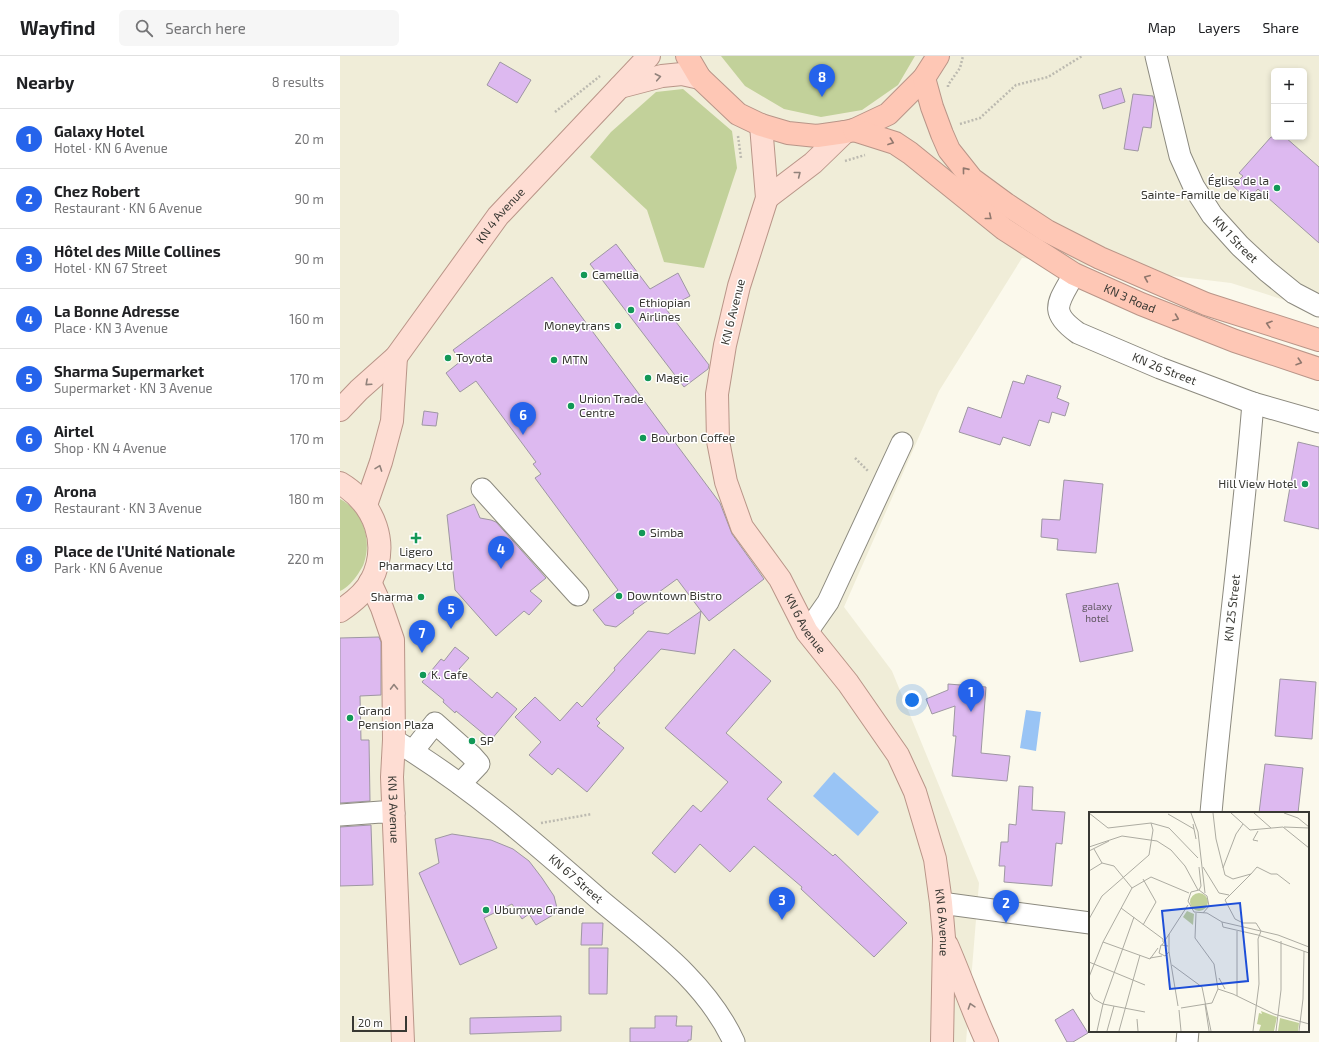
<!DOCTYPE html>
<html lang="en">
<head>
<meta charset="utf-8">
<style>
	:root { --surface:#fff; --page:#f6f6f6; --text:#202124; --muted:#757577; --line:#e0e0e0; --accent:#2563eb }
	body { margin:0; font-family:"Exo 2",sans-serif; background:var(--page); color:var(--text) }
	.controls { position:absolute; right:12px; top:12px; display:grid; overflow:hidden; border-radius:6px; box-shadow:0 2px 6px #0003 }
	.controls button { width:36px; height:36px; display:grid; place-items:center; padding:0; border:0; border-bottom:1px solid var(--line); background:var(--surface); color:var(--text); font:20px sans-serif }
	.scale { position:absolute; left:12px; bottom:10px; width:55px; box-sizing:border-box; padding-left:4px; border:2px solid #383833; border-top:0; font-size:11px; line-height:14px; white-space:nowrap; color:#383833; -webkit-text-stroke:3px #fff; paint-order:stroke }
	.you { position:absolute; left:572px; top:644px; width:14px; height:14px; margin:-10px; border:3px solid #fff; border-radius:50%; background:#1a73e8; box-shadow:0 0 0 6px #1a73e833 }
	.badge { display:grid; place-items:center; width:26px; height:26px; border-radius:50%; background:var(--accent); color:#fff; font-size:13px; font-weight:700 }
	.pin { position:absolute; translate:-50% -33px; filter:drop-shadow(0 1px 2px #0008) }
	.pin::after { content:''; position:absolute; top:21px; width:14px; height:12px; background:inherit; clip-path:polygon(0 0,100% 0,50% 100%) }
	.list { margin:0; padding:0; list-style:none }
	h2 { display:flex; justify-content:space-between; align-items:center; height:52px; margin:0; padding:0 16px; font-size:17px }
	h2 small { font-size:13px; font-weight:400; color:var(--muted) }
	.list li { display:grid; grid-template-columns:26px 1fr auto; gap:12px; align-items:center; box-sizing:border-box; height:60px; padding:0 16px; border-top:1px solid var(--line) }
	.list b { display:block; font-size:15px; white-space:nowrap }
	.list p { margin:0; font-size:13px; white-space:nowrap; color:var(--muted) }
	.list em { font-size:13px; font-style:normal; color:var(--muted) }
	.icon { flex:none; width:22px; height:22px; fill:none; stroke:currentColor; stroke-width:2; stroke-linecap:round; stroke-linejoin:round }
	.map { position:relative; flex:none; width:979px; height:986px; overflow:hidden }
	header { display:flex; align-items:center; gap:24px; box-sizing:border-box; height:56px; padding:0 20px; background:var(--surface); border-bottom:1px solid var(--line) }
	header strong { font-size:19px }
	nav { display:flex; gap:22px; margin-inline-start:auto; font-size:14px }
	.search { width:280px; height:36px; background:var(--page); display:flex; align-items:center; gap:10px; box-sizing:border-box; padding:0 14px; border-radius:6px; color:var(--muted); font-size:15px }
	main { display:flex }
	aside { flex:1; background:var(--surface) }
	.map>svg:first-child { display:block }
	.built { fill:#f0edd8; fill-rule:evenodd }
	.green { fill:#c2d19a }
	.water { fill:#99c4f5 }
	.building { fill:#ddb9f0; stroke:#9e97a2 }
	.lines { fill:none; stroke-linecap:round; stroke-linejoin:round }
	.minor-casing { stroke:#8c8a7f; stroke-width:23 }
	.major-casing { stroke:#b99588; stroke-width:24 }
	.highway-casing { stroke:#b99588; stroke-width:24 }
	.path { stroke:#bcbab0; stroke-width:2.5; stroke-dasharray:2 2; stroke-linecap:butt }
	.minor { stroke:#fff; stroke-width:21 }
	.major { stroke:#feddd3; stroke-width:22 }
	.highway { stroke:#fec7b5; stroke-width:22 }
	.oneway { stroke:#91827b }
	.oneway2 { stroke:#91786e }
	.poi-dot { fill:#129857; stroke:#fff; stroke-width:1.5 }
	.labels { text-anchor:middle; stroke-width:3; stroke-linejoin:round; paint-order:stroke }
	.number-label { font-size:10px; fill:#615862 }
	.poi-label { font-size:12px; fill:#383833; stroke:#fff; text-anchor:start }
	.street-label { font-size:12px; fill:#383833; stroke:#fff }
	.inset-road { fill:none; stroke:#adaca2; stroke-width:1 }
	.view { fill:#1d4ed8; fill-opacity:0.15; stroke:#1d4ed8; stroke-width:2 }
	.inset-edge { fill:none; stroke:#383833; stroke-width:2 }
</style>
</head>
<body>
<header>
<strong>Wayfind</strong>
<div class="search"><svg class="icon" aria-label="search" viewBox="0 0 24 24"><circle cx="10" cy="10" r="6"/><path d="M15 15l6 6"/></svg>Search here</div>
<nav><a>Map</a><a>Layers</a><a>Share</a></nav>
</header>
<main>
<aside>
<h2>Nearby<small>8 results</small></h2>
<ul class="list">
<li><span class="badge">1</span><div><b>Galaxy Hotel</b><p>Hotel · KN 6 Avenue</p></div><em>20 m</em></li>
<li><span class="badge">2</span><div><b>Chez Robert</b><p>Restaurant · KN 6 Avenue</p></div><em>90 m</em></li>
<li><span class="badge">3</span><div><b>Hôtel des Mille Collines</b><p>Hotel · KN 67 Street</p></div><em>90 m</em></li>
<li><span class="badge">4</span><div><b>La Bonne Adresse</b><p>Place · KN 3 Avenue</p></div><em>160 m</em></li>
<li><span class="badge">5</span><div><b>Sharma Supermarket</b><p>Supermarket · KN 3 Avenue</p></div><em>170 m</em></li>
<li><span class="badge">6</span><div><b>Airtel</b><p>Shop · KN 4 Avenue</p></div><em>170 m</em></li>
<li><span class="badge">7</span><div><b>Arona</b><p>Restaurant · KN 3 Avenue</p></div><em>180 m</em></li>
<li><span class="badge">8</span><div><b>Place de l'Unité Nationale</b><p>Park · KN 6 Avenue</p></div><em>220 m</em></li>
</ul>
</aside>
<div class="map">
<svg width="979" height="986" viewBox="0 0 979 986">
	<rect width="100%" height="100%" fill="#fbf9ec"/>
	<path class="built" d="M0,0H979V255L891,227L682,202L599,335L504,551L552,615L639,827L626,986H0ZM934,15H964V81H934Z"/>
	<path class="green" d="M381,0H575L558,29L522,54L481,61L444,53L405,30Z
		M343,33L392,75L397,112L364,212L324,206L307,154L250,101L271,76L316,36Z
		M0,443C23,455 32,483 24,507C23,511 20,514 18,518C14,524 7,532 0,535Z"/>
	<path class="water" d="M686,654L701,656L696,695L680,692Z
		M494,716L539,756L518,780L473,740Z"/>
	<path class="building" d="M160,6L191,24L177,47L147,29Z
		M781,32L785,46L763,53L759,39Z
		M793,38L813,40L814,44L811,72L803,71L798,95L784,93Z
		M931,81H945L979,111V187L918,133L908,144L893,130L903,120L899,117Z
		M276,188L310,233L338,217L350,240L326,253L369,309L368,313L344,331L250,208Z
		M212,221L380,447L392,478L424,523L369,565L361,555L355,598L321,593L256,663L260,667L257,670L284,692L247,736L218,712L212,719L189,699L201,686L175,661L195,641L220,665L237,646L242,651L275,614L274,612L308,575L328,578L361,555L337,523L293,555L294,557L276,571L265,569L253,554L278,534L195,422L201,418L193,408L196,406L136,325L120,336L106,317L121,305L113,294Z
		M687,319L721,330L717,342L729,347L725,360L712,356L709,367L699,364L690,390L663,381L660,389L619,376L628,351L661,362L673,325L684,328Z
		M84,355L98,357L96,370L82,369Z
		M958,386L979,391V473L944,465Z
		M724,424L763,428L756,497L717,494L718,483L701,481L702,463L720,464Z
		M134,448L140,462L151,464L156,466L206,522L190,535L202,545L189,559L184,555L156,580L115,534L107,459Z
		M778,527L793,595L740,606L726,538Z
		M39,581L41,586V639L20,640L21,684H29L30,745L0,747V582Z
		M115,591L129,602L119,613L152,642L157,636L177,653L151,684L116,655L115,657L103,646L104,644L82,626L101,603L104,605Z
		M394,593L431,625L386,677L442,726L427,743L493,800L495,798L567,867L534,901L461,833L462,831L414,790L390,816L360,788L335,817L312,797L353,749L361,756L388,726L325,672Z
		M940,623L976,626L972,683L935,680Z
		M608,628L646,631L641,697L670,700L667,725L612,720L616,680H613L615,650L592,658L586,643L608,634Z
		M925,708L963,712L958,757H919Z
		M679,730L693,731L692,754L725,756L722,788L716,787L712,830L664,826L665,810H659L661,786H668L669,768L676,769Z
		M31,769L33,829L0,830V771Z
		M112,778L151,784L173,793L189,805L202,822L214,840L218,856L196,869L189,858L182,863L172,848L144,862L157,892L120,909L79,817L99,807L95,783Z
		M242,867H263L262,889H241Z
		M249,892H268L267,938H249Z
		M733,953L748,977L733,986H727L715,964Z
		M221,960V975L130,978V962Z
		M315,960H337L336,970H352L351,984H348V986H290V972H315Z"/>
	<g class="lines">
		<g class="minor-casing">
			<g id="minor">
				<path id="s1" d="M816,0L840,100L854,131L872,159L900,190L927,215L954,237L979,250"/>
				<path id="s2" d="M734,218C719,246 707,255 738,277L820,312L913,347L979,366"/>
				<path d="M142,433L238,539"/>
				<path d="M467,576L488,546L562,387"/>
				<path id="s3" d="M54,684C129,729 195,787 260,844C310,886 366,925 394,986"/>
				<path d="M73,695L95,667L131,699L139,708L120,728"/>
				<path id="s4" d="M871,757C883,620 902,484 913,347"/>
				<path d="M0,759L41,756L54,757"/>
				<path d="M601,847L750,867"/>
				<path d="M847,986L848,975"/>
			</g>
		</g>
		<g class="major-casing">
			<g id="major">
				<path d="M280,31L322,20L342,18L360,22"/>
				<path id="s5" d="M421,69L427,142L399,230L385,289L377,338L378,385L386,426L402,471L440,523L467,576L508,627L558,699L575,736L595,803L601,847L604,882L602,986"/>
				<path d="M427,142L473,107L505,76"/>
				<path id="s6" d="M0,354L19,334L56,301L158,160L309,0"/>
				<path d="M0,427C35,448 50,488 31,525C24,538 12,547 0,555"/>
				<path d="M26,449L41,406L52,365L56,301"/>
				<path id="s7" d="M30,526L42,552L53,584L54,684L52,721L63,986"/>
				<path d="M607,889C621,921 632,954 647,986"/>
			</g>
		</g>
		<g class="highway-casing">
			<g id="highway">
				<path d="M347,0L360,22L398,58L421,69L448,77L477,80L505,76L514,74L548,58L584,22L598,0"/>
				<path d="M584,22L592,51L602,78L609,94L632,123L666,148L707,175L760,202L866,248L979,284"/>
				<path id="s8" d="M514,74L555,87L570,97L664,173L734,218L801,248L895,285L979,313"/>
			</g>
		</g>
		<path class="path" d="M608,31V29L620,12L623,0
			M215,56L260,20
			M620,68L640,62L676,29L708,21L742,0
			M398,80L401,102
			M505,105L525,99
			M515,402L528,415
			M201,767L252,758"/>
		<use href="#minor" class="minor"/>
		<use href="#major" class="major"/>
		<use href="#highway" class="highway"/>
	</g>
	<defs><path id="oneway-chevron" d="M-2-3.5L2.5 0L-2 3.5" fill="none" stroke-width="1.6" stroke-linecap="round" stroke-linejoin="round"/></defs>
	<g class="oneway">
		<use href="#oneway-chevron" transform="translate(318 21) rotate(-11)"/>
		<use href="#oneway-chevron" transform="translate(458 118) rotate(-38)"/>
		<use href="#oneway-chevron" transform="translate(28 327) rotate(138)"/>
		<use href="#oneway-chevron" transform="translate(39 412) rotate(-70)"/>
		<use href="#oneway-chevron" transform="translate(54 631) rotate(-91)"/>
		<use href="#oneway-chevron" transform="translate(631 950) rotate(-108)"/>
	</g>
	<g class="oneway2">
		<use href="#oneway-chevron" transform="translate(551 86) rotate(20)"/>
		<use href="#oneway-chevron" transform="translate(625 114) rotate(-129)"/>
		<use href="#oneway-chevron" transform="translate(649 161) rotate(39)"/>
		<use href="#oneway-chevron" transform="translate(807 222) rotate(-157)"/>
		<use href="#oneway-chevron" transform="translate(836 262) rotate(22)"/>
		<use href="#oneway-chevron" transform="translate(929 268) rotate(-162)"/>
		<use href="#oneway-chevron" transform="translate(959 306) rotate(18)"/>
	</g>
	<g class="poi-dot">
		<circle cx="937" cy="132" r="4"/>
		<circle cx="244" cy="219" r="4"/>
		<circle cx="291" cy="254" r="4"/>
		<circle cx="278" cy="270" r="4"/>
		<circle cx="108" cy="302" r="4"/>
		<circle cx="214" cy="304" r="4"/>
		<circle cx="308" cy="322" r="4"/>
		<circle cx="231" cy="350" r="4"/>
		<circle cx="303" cy="382" r="4"/>
		<circle cx="965" cy="428" r="4"/>
		<circle cx="302" cy="477" r="4"/>
		<path d="M74 476h4v4h4v4h-4v4h-4v-4h-4v-4h4z"/>
		<circle cx="279" cy="540" r="4"/>
		<circle cx="81" cy="541" r="4"/>
		<circle cx="83" cy="619" r="4"/>
		<circle cx="10" cy="662" r="4"/>
		<circle cx="132" cy="685" r="4"/>
		<circle cx="146" cy="854" r="4"/>
	</g>
	<g class="labels">
		<g class="number-label">
			<text x="757" y="554">galaxy<tspan x="757" dy="12">hotel</tspan></text>
		</g>
		<g class="poi-label">
			<text x="929" y="129" text-anchor="end">Église de la<tspan x="929" dy="14">Sainte-Famille de Kigali</tspan></text>
			<text x="252" y="223">Camellia</text>
			<text x="299" y="251">Ethiopian<tspan x="299" dy="14">Airlines</tspan></text>
			<text x="270" y="274" text-anchor="end">Moneytrans</text>
			<text x="116" y="306">Toyota</text>
			<text x="222" y="308">MTN</text>
			<text x="316" y="326">Magic</text>
			<text x="239" y="347">Union Trade<tspan x="239" dy="14">Centre</tspan></text>
			<text x="311" y="386">Bourbon Coffee</text>
			<text x="957" y="432" text-anchor="end">Hill View Hotel</text>
			<text x="310" y="481">Simba</text>
			<text x="76" y="500" text-anchor="middle">Ligero<tspan x="76" dy="14">Pharmacy Ltd</tspan></text>
			<text x="287" y="544">Downtown Bistro</text>
			<text x="73" y="545" text-anchor="end">Sharma</text>
			<text x="91" y="623">K. Cafe</text>
			<text x="18" y="659">Grand<tspan x="18" dy="14">Pension Plaza</tspan></text>
			<text x="140" y="689">SP</text>
			<text x="154" y="858">Ubumwe Grande</text>
		</g>
		<g class="street-label">
			<text dy="4" stroke="none"><textPath href="#s6" startOffset="253">KN 4 Avenue</textPath></text>
			<text dy="4" stroke="none"><textPath href="#s1" startOffset="204">KN 1 Street</textPath></text>
			<text dy="4" stroke="none"><textPath href="#s8" startOffset="326">KN 3 Road</textPath></text>
			<text transform="translate(393 256) rotate(-76)" y="4">KN 6 Avenue</text>
			<text dy="4" stroke="none"><textPath href="#s2" startOffset="164">KN 26 Street</textPath></text>
			<text dy="4" stroke="none"><textPath href="#s4" startOffset="206">KN 25 Street</textPath></text>
			<text dy="4" stroke="none"><textPath href="#s5" startOffset="528">KN 6 Avenue</textPath></text>
			<text dy="4" stroke="none"><textPath href="#s7" startOffset="232">KN 3 Avenue</textPath></text>
			<text dy="4" stroke="none"><textPath href="#s3" startOffset="229">KN 67 Street</textPath></text>
			<text dy="4" stroke="none"><textPath href="#s5" startOffset="864">KN 6 Avenue</textPath></text>
		</g>
	</g>
	<g transform="translate(749 756)">
		<rect width="220" height="220" fill="#fbf9ec"/>
		<path d="M101 90a9 9 0 1 1 18 0a9 9 0 1 1-18 0ZM98,99L105,102L104,113L94,105ZM172,199L188,205L185,219H170L172,213L168,212L170,201L173,202ZM191,206L210,211L209,219H189Z" fill="#c2d19a"/>
		<path class="inset-road" d="M0,1L19,16L62,11L80,16L109,46M102,1L109,20L116,81M124,1L127,27L136,63L144,67L162,62L136,88L146,107L154,111H167L172,119L169,127L170,172L164,219M142,1L161,18L194,15L220,36M165,1L182,16M195,1L209,6L220,15M79,2L105,17M104,12L107,27M195,15L220,16M169,19L164,28L169,29M0,35L33,24L68,29L82,38L96,54L109,78M5,37L13,51M0,39L20,29M114,55L130,81L140,83M134,56L147,22L154,12M0,59L13,51L25,54L43,76M162,62L168,55L182,62H188L201,72M54,67L67,90L54,113M110,78L112,74L110,55M32,96L74,127V130M107,101L106,126L125,152L129,177L144,182L185,202L220,212M114,101L120,94L118,84L110,78L102,80L99,89L105,100L118,101L133,110L189,123L220,135M0,107L13,84L60,43L64,18L62,11M133,110L134,115L169,123L220,141M14,130L61,147L69,136M73,133L99,93M79,134L72,133L70,141L76,144L80,140V122M80,140L89,194M61,146L73,144M0,150L56,173M83,153L113,175L122,219M0,165L14,130L43,76L62,65L100,81M130,166L136,177M0,179L5,187L14,192L56,200M148,184V119M116,192L120,219M92,196L123,191L129,177M90,198L92,219M48,207L49,219M8,219L14,192L45,105M18,219L25,194M30,219L51,143M187,219L192,178V129M210,219L214,187L215,139"/>
		<path class="view" d="M151,91L159,169L81,177L73,99Z"/>
		<rect width="220" height="220" class="inset-edge"/>
	</g>
</svg>
<div class="controls">
<button>+</button>
<button>−</button>
</div>
<div class="scale">20 m</div>
<div class="you"></div>
<div class="pin badge" style="left:631px;top:656px">1</div>
<div class="pin badge" style="left:666px;top:867px">2</div>
<div class="pin badge" style="left:442px;top:864px">3</div>
<div class="pin badge" style="left:161px;top:513px">4</div>
<div class="pin badge" style="left:111px;top:573px">5</div>
<div class="pin badge" style="left:183px;top:379px">6</div>
<div class="pin badge" style="left:82px;top:597px">7</div>
<div class="pin badge" style="left:482px;top:41px">8</div>
</div>
</main>
</body>
</html>
